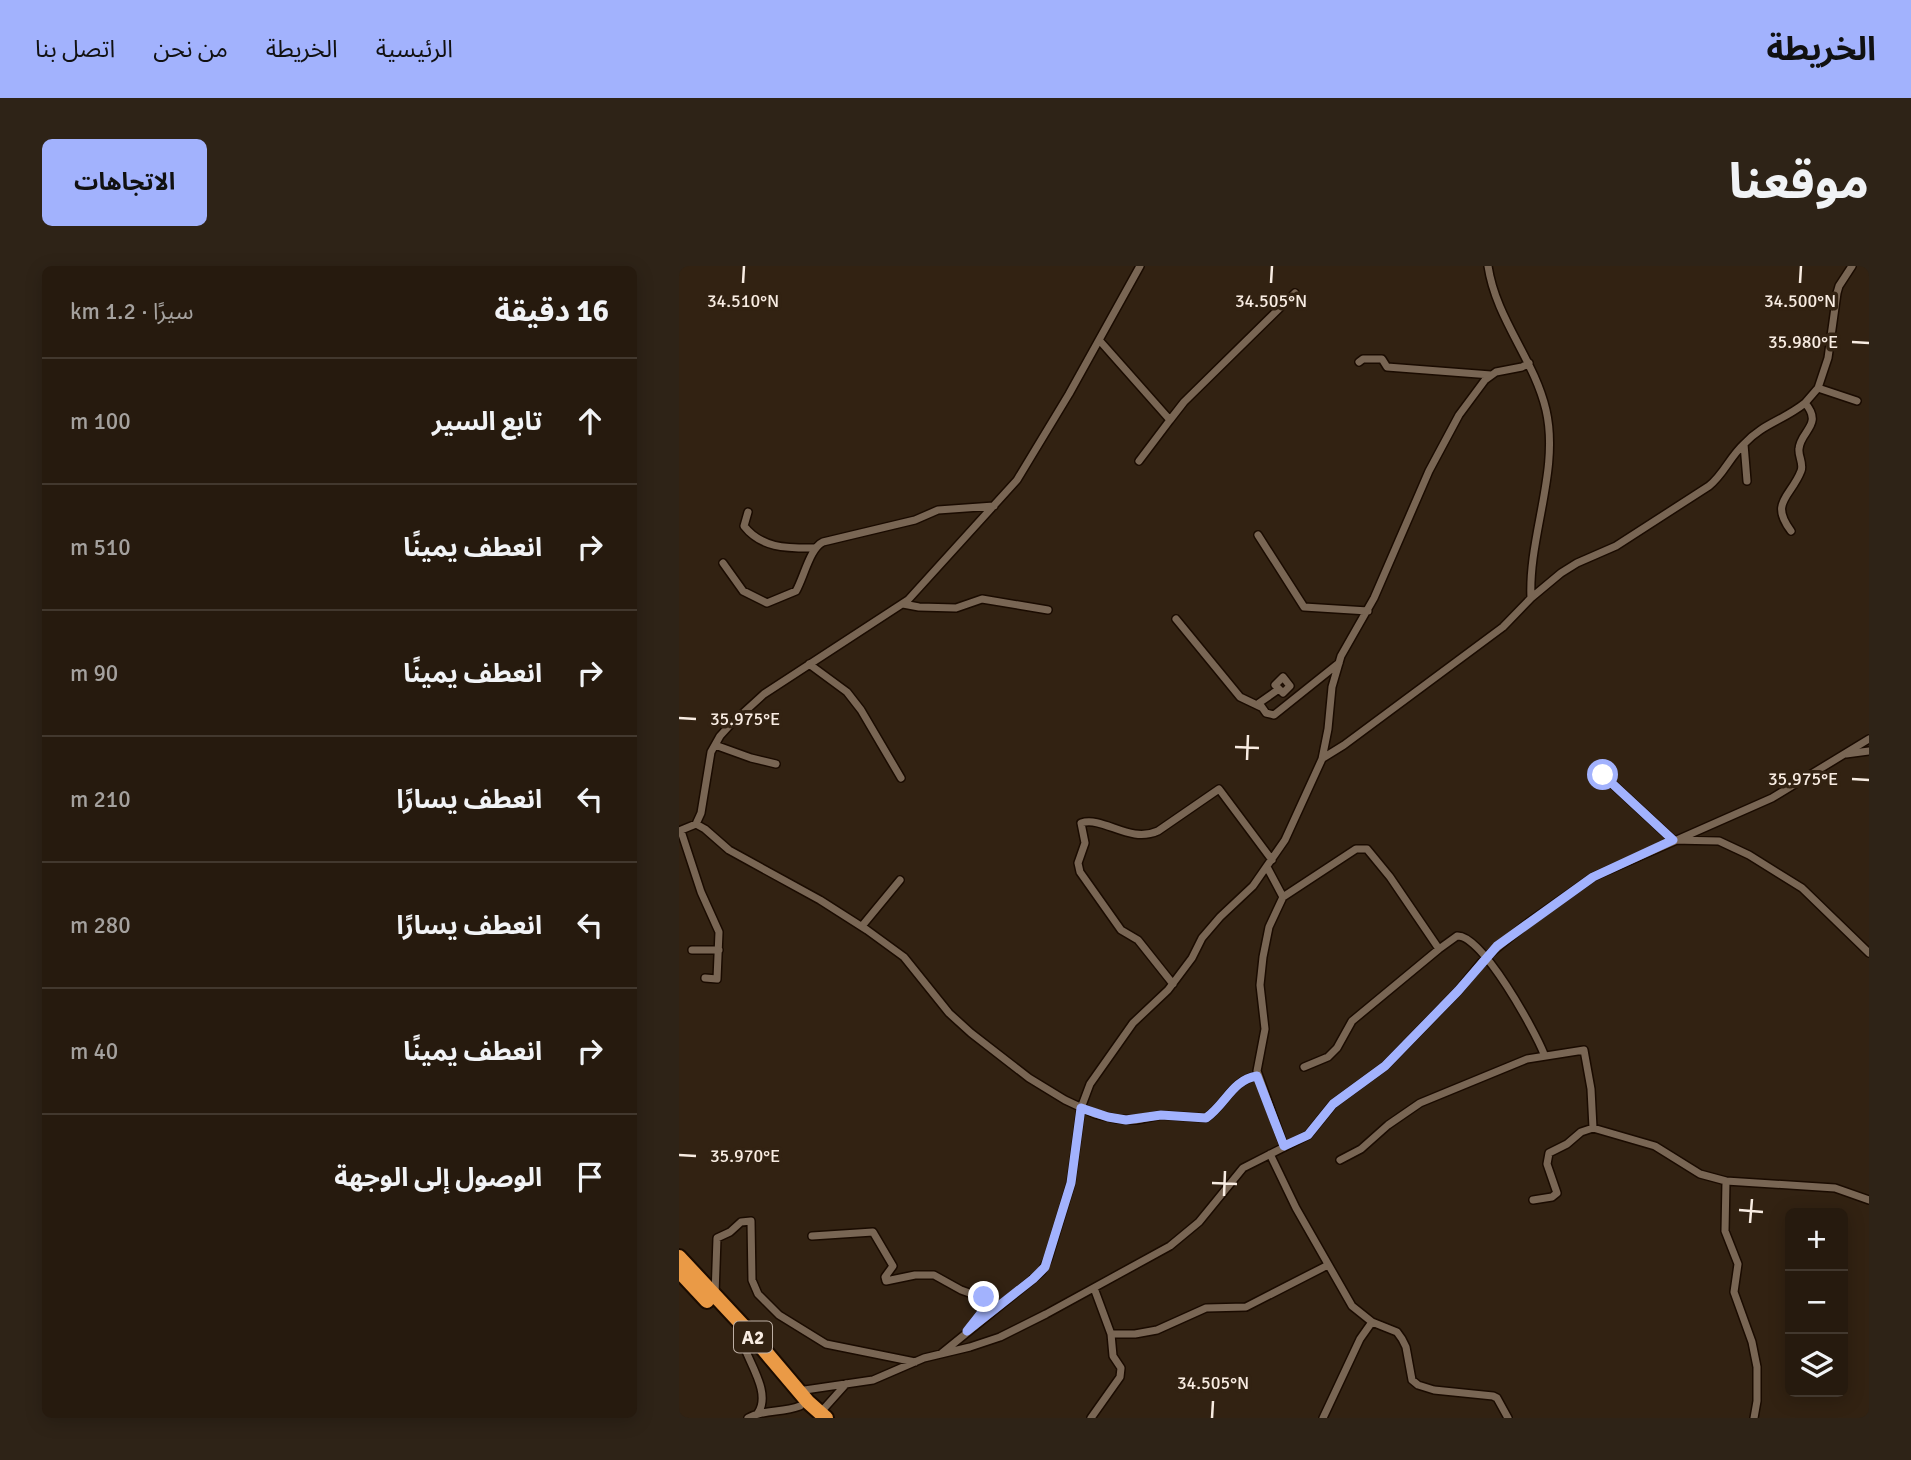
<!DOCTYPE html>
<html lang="ar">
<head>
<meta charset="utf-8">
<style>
	:root { --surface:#261a0e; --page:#2e2317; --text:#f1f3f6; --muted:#a4a19e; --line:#42382e; --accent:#a2b2fd }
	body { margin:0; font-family:Signika,"Noto Sans Arabic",sans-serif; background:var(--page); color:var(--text); direction:rtl }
	.controls { position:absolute; right:21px; bottom:21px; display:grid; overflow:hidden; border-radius:10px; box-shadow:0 4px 18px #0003 }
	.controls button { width:63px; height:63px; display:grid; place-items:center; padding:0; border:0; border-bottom:2px solid var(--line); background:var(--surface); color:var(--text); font:35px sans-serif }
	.stop { position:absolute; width:21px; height:21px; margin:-16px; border:5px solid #a2b2fd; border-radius:50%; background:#fff }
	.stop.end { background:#a2b2fd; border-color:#fff; box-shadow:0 2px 7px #0008 }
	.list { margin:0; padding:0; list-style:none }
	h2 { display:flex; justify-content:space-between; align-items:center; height:91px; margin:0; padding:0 28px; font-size:30px }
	h2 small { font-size:23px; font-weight:400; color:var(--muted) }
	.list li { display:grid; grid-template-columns:46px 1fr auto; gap:21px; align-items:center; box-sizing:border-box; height:126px; padding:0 28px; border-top:2px solid var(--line) }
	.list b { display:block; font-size:26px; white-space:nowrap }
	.list em { font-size:23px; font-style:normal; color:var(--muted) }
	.icon { flex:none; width:38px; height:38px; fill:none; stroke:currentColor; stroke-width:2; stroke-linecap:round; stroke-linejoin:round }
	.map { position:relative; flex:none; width:1190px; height:1152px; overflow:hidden; direction:ltr; border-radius:10px }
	header { display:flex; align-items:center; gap:42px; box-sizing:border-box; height:98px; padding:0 35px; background:var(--accent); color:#111 }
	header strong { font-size:33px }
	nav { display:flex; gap:38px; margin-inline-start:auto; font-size:24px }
	.intro { display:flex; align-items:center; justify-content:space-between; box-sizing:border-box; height:168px; padding:0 42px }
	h1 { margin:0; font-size:49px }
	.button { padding:18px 32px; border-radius:10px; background:var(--accent); color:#111; font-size:24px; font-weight:700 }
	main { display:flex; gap:42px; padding:0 42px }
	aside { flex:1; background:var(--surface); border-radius:10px; box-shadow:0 4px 18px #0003 }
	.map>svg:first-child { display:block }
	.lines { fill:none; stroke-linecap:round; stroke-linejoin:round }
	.street-casing { stroke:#1a0b00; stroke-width:10 }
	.highway-casing { stroke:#1a0b00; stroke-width:18 }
	.street { stroke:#796654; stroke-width:7 }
	.highway { stroke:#ea9a46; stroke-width:14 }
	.route { stroke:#a2b2fd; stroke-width:9 }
	.ticks { fill:none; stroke:#f8ece2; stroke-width:2.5 }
	.labels { text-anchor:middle; stroke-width:7; stroke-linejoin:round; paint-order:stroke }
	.shield { fill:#322212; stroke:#bdafa4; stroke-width:2 }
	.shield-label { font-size:19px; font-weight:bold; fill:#f8ece2 }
	.ticks-label { font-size:18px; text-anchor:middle; fill:#f8ece2; stroke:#322212; stroke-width:7; stroke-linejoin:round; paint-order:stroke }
</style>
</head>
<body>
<header>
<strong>الخريطة</strong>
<nav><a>الرئيسية</a><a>الخريطة</a><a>من نحن</a><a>اتصل بنا</a></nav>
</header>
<div class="intro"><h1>موقعنا</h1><a class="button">الاتجاهات</a></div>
<main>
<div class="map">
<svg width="1190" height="1152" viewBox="0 0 1190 1152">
	<rect width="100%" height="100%" fill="#322212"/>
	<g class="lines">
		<g class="street-casing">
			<path id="street" d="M809,0C817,53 855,93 867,144C881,204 849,271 852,332L882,307L898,297L937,280L1030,220C1045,208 1050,192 1065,178
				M1173,0L1160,20L1158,27L1149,92L1139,122L1178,135
				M421,75L491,154L460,195
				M680,96L684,93H703L708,101L812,109
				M491,154L505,136L616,27
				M1068,215L1065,178C1083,158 1105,154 1126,137
				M69,246L65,260C83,283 109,282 135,282
				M1112,265C1090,236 1112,231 1122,205C1125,198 1119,190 1120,183C1121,165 1145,159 1126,137L1139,122
				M579,269L625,341L689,345
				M44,297L64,325L88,337L117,325C125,311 131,282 144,276L236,254L259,244L315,240
				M224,338L240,341L277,342L303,333L369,344
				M497,353L561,431L582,441
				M130,398L168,426L182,444L222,512
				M600,423L604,427L611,420L604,411L596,419L600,423L580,437L587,447L595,449L660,397
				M36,479L72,492L97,498
				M1167,488L1190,485
				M644,492L665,479L824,361L852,332
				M924,509L994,574L1040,575L1070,589L1123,622L1190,687
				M17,558L22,547L32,486L41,470L51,459L85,428L229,334L338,214L390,128L461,0
				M0,565L17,558L26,563L50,584L141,634L188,664L225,691L270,747L292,767L350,812L386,834L416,848L438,853L457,854L482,849L527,852C547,838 553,814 578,810
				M2,565L22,626L40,666L38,713L26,712
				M588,601L604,631L677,583H688L711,611L760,683L778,670C803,668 856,765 865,788
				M604,631L590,661L584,691L581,719L586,763L578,805L605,880
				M183,660L221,614
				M13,684H40
				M494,718L459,674L442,664L401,606L399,597L406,577L402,557C425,550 450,578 479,565L540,523L593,594
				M625,801L649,791L658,782L673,755L760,683
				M591,888L617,942L673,1040L693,1056L718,1066L723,1073L727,1081L733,1114L739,1119L755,1124L814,1130L818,1132L829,1152
				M661,894L682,883L709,859L741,837L848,793L905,784L912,823L914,862L976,880L1021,908L1047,915L1046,965L1059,998L1055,1026L1073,1076L1078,1101V1135L1075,1152
				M1047,915L1156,922L1190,934
				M854,934L873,931L878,927L868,898L870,887L888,878L902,866L914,862
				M133,970L194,966L214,1000L206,1011L207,1015L236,1009H255L282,1024L307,1033L306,1042L295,1057
				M36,1029L38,972L51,966L62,956L72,955L73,1014L79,1028L100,1049L147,1078L236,1096
				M432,1068H456L478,1064L527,1042L567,1041L649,999
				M63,1074C68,1095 93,1126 79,1147
				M263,1087L354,1013L363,1005L369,993L392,917L402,842L411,818L454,757L489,724L513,692L523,672L541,651L574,620L606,574L643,493L649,463L653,421L662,390L695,332L750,205L780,149L806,114L817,106L843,101L850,97
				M119,1125L194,1114L245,1092L291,1081L321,1071L367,1048L491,980L520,956L564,902L629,869L654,838L706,800L779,725L806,692L846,659L914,611L1093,532L1190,473
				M141,1147L167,1118
				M69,1152C85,1143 103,1147 121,1140
				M412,1152L441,1111L442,1102L434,1090L432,1068L415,1022
				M644,1152L681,1073L693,1056"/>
		</g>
		<g class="highway-casing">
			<path id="highway" d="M0,991L69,1065L129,1136L147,1152
				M0,1005L28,1035"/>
		</g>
		<use href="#street" class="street"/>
		<use href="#highway" class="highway"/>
	</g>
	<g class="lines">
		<path class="route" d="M305,1031L307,1033L306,1042L288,1065L354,1013L366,1001L392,917L402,842L429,851L447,854L482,849L527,852C547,838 553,814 578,810L605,880L629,869L654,838L706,800L779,725L818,680L914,611L994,574L924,509"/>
	</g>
	<path class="ticks" d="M64,17L65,0M592,17L593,0M1121,17L1122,0M1173,76L1190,77M0,452L17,453M556,481L580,482M568,494L569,469M1173,513L1190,514M0,889L17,890M533,917L558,918M545,930L546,905M1060,944L1084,946M1071,957L1073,933M533,1152L534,1135"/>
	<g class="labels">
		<rect class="shield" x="55" y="1055.5" width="38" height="31" rx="5"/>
		<g class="shield-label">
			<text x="74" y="1078">A2</text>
		</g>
	</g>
	<g class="ticks-label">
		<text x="64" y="41">34.510°N</text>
		<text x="592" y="41">34.505°N</text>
		<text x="1121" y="41">34.500°N</text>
		<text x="1124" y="82">35.980°E</text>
		<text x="66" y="459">35.975°E</text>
		<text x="1124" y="519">35.975°E</text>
		<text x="66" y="896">35.970°E</text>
		<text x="534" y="1123">34.505°N</text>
	</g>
</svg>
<div class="controls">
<button>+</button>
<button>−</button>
<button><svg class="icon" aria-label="layers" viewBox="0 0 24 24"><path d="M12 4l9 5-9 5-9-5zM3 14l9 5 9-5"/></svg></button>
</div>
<div class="stop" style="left:924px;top:509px"></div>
<div class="stop end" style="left:305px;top:1031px"></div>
</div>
<aside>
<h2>16 دقيقة<small>سيرًا · 1.2 km</small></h2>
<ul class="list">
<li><svg class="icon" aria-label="ahead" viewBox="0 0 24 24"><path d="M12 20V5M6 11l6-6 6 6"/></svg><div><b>تابع السير</b></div><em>100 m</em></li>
<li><svg class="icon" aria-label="right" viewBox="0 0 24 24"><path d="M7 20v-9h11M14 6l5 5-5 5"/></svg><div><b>انعطف يمينًا</b></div><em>510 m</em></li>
<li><svg class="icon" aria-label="right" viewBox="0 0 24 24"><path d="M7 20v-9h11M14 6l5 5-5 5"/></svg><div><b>انعطف يمينًا</b></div><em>90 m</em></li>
<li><svg class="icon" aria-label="left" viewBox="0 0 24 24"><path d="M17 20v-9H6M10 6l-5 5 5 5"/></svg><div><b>انعطف يسارًا</b></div><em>210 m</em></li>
<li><svg class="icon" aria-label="left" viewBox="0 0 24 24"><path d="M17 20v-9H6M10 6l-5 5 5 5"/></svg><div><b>انعطف يسارًا</b></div><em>280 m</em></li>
<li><svg class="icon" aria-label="right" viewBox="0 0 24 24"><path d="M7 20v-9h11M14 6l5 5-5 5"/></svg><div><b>انعطف يمينًا</b></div><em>40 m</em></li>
<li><svg class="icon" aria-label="arrive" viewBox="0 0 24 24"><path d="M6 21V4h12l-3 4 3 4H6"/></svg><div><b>الوصول إلى الوجهة</b></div></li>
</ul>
</aside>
</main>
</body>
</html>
